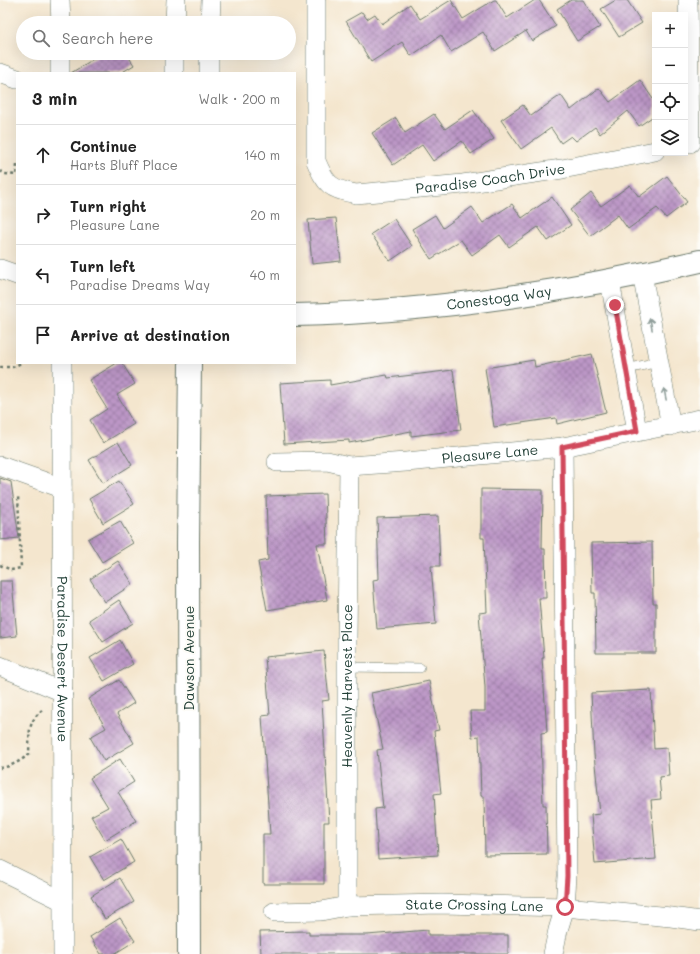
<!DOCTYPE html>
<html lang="en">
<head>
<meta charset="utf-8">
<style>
	:root { --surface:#fff; --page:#f2f2f2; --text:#222; --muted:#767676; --line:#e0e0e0 }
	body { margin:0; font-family:Mali,sans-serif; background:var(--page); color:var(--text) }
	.controls { position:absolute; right:12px; top:12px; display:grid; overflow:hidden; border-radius:0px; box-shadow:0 4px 16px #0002 }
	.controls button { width:36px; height:36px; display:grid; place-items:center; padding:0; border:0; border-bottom:1px solid var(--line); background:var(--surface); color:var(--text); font:20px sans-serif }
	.stop { position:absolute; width:12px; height:12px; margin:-9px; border:3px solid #d1495b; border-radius:50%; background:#fff }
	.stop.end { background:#d1495b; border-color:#fff; box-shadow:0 1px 4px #0008 }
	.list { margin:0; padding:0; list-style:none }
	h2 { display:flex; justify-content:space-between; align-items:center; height:52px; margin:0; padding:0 16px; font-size:17px }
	h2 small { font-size:13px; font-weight:400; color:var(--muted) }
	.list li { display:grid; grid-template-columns:26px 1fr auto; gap:12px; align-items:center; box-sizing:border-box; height:60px; padding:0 16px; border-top:1px solid var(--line) }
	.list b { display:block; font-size:15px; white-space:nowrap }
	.list p { margin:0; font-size:13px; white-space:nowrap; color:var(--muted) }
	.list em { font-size:13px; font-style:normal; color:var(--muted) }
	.icon { flex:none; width:22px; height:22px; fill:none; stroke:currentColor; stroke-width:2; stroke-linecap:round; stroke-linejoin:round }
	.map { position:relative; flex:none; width:700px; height:954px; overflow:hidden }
	.search { position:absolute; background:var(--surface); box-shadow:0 4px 16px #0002; left:16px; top:16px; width:280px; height:44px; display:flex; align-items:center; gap:10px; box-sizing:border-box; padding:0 14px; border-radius:22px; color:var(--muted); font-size:15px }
	.panel { position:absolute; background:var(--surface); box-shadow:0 4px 16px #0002; left:16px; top:72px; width:280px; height:292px; border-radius:0px }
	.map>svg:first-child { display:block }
	.building { fill:url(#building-cross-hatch) }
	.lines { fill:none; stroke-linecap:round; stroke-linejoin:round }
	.service-casing { stroke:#6a786a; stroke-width:10 }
	.minor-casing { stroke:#6a786a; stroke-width:20 }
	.tertiary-casing { stroke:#6a786a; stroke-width:24 }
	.path { stroke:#6a786a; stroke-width:2.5; stroke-dasharray:3 3; stroke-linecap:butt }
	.service { stroke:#fff; stroke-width:9 }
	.minor { stroke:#fff; stroke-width:19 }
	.tertiary { stroke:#fff; stroke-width:22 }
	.oneway { stroke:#8f9e9a }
	.route { stroke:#d1495b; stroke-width:5 }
	.labels { text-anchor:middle; stroke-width:4; stroke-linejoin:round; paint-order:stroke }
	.street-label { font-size:14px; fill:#1f3d34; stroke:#fdfcf7 }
</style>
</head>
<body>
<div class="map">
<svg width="700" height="954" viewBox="0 0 700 954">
	<defs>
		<pattern id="building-cross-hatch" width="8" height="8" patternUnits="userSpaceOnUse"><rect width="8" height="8" fill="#bc96c6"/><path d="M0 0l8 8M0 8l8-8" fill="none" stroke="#987ca2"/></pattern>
	</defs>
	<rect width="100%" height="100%" fill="#fdfcf7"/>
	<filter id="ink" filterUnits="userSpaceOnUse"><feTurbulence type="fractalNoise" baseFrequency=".025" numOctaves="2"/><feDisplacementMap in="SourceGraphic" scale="8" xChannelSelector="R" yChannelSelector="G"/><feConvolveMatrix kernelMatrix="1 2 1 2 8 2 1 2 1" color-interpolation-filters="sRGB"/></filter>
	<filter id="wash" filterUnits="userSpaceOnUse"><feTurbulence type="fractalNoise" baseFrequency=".012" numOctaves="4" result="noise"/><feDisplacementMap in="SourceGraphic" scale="16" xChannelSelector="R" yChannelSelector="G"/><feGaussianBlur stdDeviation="0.9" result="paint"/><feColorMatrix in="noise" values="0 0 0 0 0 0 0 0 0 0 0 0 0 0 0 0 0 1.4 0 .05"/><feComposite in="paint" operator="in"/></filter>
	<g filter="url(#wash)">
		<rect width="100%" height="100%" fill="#f4e6ce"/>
		<g id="blocks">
			<path class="building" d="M451,0L463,19L494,0H496L507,18L535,0H539L556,26L532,41L526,31L495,51L483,32L451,52L441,35L411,56L402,42L371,62L346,21L362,12L367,19L375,14L382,24L410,4L420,19Z
				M571,0H583L600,27L577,41L557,9Z
				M616,0H627L642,23L619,37L601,9Z
				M103,53H126L134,65L121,73H71Z
				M640,80L655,102V115L639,126L628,111L600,134L595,127L576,141L571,136L561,143L551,128L521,149L501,120L523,105L531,116L561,95L571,110L599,88L610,102Z
				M473,110L494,139L471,154L462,141L433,161L422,145L393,165L372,133L396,118L405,133L434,114L445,129Z
				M667,176L687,202L666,218L657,208L628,229L618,215L590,236L570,210L591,193L601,206L630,185L639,197Z
				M552,197L571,225L548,241L538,227L509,247L500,235L472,255L461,240L431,259L412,229L435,215L443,228L472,207L483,223L512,204L522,218Z
				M336,218L341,261L312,264L308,220Z
				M394,219L412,246L390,261L371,234Z
				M592,354L606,412L557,424L556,418L494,427L485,368L534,360L535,367Z
				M117,363H122L135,384L117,395L134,424L103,443L90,420L107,409L89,380Z
				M453,370L461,430L411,436V431L349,443V440L284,444L280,383L330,380V385L387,375L388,378Z
				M118,442L132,465L103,483L89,460Z
				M0,478L11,482L19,538L0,540Z
				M119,481L134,504L103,523L89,499Z
				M481,489L543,490L542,549H545L546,598H539L544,658H542L547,732L541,733L543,805H546L547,854L485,855L484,796H481L479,736L472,737L470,711H485V687L479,613L487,612L484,538H481Z
				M325,494L327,544H317L327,600L267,610L258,562L268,560L266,496Z
				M438,516L440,566H431L436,624L377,629L373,580L379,579L377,518Z
				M120,521L133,543L102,562L88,539Z
				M652,542L653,603H656V653H596L595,593H592L591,543Z
				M118,561L133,584L105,602L90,579Z
				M0,581H12L17,636L0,638Z
				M119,600L133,623L103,642L89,620Z
				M120,640L133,664L104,681L90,658Z
				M324,651L329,700L322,701L329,822H324V884H263V834H270L262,716L270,715L265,657Z
				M119,680L134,703L117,714L134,743L104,761L90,737L106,728L88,699Z
				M429,681L439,730L434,731L441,793L434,794L438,855L378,859L375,809L383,808L377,750L383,749L371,693Z
				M651,690L654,749L667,748L669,776L659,777L661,799L651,800L656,859L595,864L591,815L600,814L594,754L591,693Z
				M120,759L134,782L118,792L136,821L105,840L91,816L108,807L90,778Z
				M121,839L134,862L104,880L90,857Z
				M120,878L134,902L105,919L91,896Z
				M120,918L135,941L114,954H101L90,937Z
				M428,930V935H508V954H261L260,932L309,931V935H367Z"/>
		</g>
	</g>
	<g filter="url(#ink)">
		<use href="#blocks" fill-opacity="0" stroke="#6a786a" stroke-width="1"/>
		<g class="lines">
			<g class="service-casing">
				<path id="service" d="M626,369L659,362
					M347,667L420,668"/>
			</g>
			<g class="minor-casing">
				<g id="minor">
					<path d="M60,0L61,23"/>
					<path id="s1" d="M316,0V161C326,185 330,189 356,194L463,184L508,177L562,169L655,151"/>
					<path d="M688,0L690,143"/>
					<path d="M175,23L176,0"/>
					<path d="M210,23L211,0"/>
					<path d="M0,73L17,79"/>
					<path d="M60,73V53"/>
					<path d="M174,73V53"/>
					<path d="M209,73V53"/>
					<path d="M0,269L17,275"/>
					<path d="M642,274L671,426"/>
					<path d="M610,281L637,431"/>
					<path id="s2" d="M62,363L63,954"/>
					<path id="s3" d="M277,462L327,461L349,466L406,462L563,447L700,419"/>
					<path d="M0,466L62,488"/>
					<path d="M0,666L63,692"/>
					<path d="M0,870L63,901"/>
					<path id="s4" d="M347,906V639L349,466"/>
					<path id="s5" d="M274,912L321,911L347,906L442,904L565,907L671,917L700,921"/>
					<path d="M553,954L558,930L565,907L567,876L563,447"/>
				</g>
			</g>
			<g class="tertiary-casing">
				<g id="tertiary">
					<path id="s6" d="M295,315C431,312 567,292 700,261"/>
					<path d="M189,954L188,542L190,363"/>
				</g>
			</g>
			<path class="path" d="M0,171L5,174L16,175L17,165
				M0,367H13L21,363
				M0,565L11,570L21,568L18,495
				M0,768C10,767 21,761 29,754C30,735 26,724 42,710"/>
			<use href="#service" class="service"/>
			<use href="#minor" class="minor"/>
			<use href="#tertiary" class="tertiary"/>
		</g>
		<defs><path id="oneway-shaft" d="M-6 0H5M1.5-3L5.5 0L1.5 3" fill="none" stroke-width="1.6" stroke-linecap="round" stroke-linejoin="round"/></defs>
		<g class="oneway">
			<use href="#oneway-shaft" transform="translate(651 324) rotate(-101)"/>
			<use href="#oneway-shaft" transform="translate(665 394) rotate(-101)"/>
		</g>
	</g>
	<g class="lines" filter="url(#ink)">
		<path class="route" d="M565,907L567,876L562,447L637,431L615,305"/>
	</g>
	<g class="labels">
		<g class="street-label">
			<text dy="5" stroke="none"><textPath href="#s1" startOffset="352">Paradise Coach Drive</textPath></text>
			<text dy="5" stroke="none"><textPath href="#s6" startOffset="205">Conestoga Way</textPath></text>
			<text dy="5" stroke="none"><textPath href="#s3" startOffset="214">Pleasure Lane</textPath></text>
			<text dy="5" stroke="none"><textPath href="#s2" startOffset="296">Paradise Desert Avenue</textPath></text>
			<text transform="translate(189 658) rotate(-90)" y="5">Dawson Avenue</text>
			<text dy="5" stroke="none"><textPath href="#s4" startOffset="220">Heavenly Harvest Place</textPath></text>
			<text dy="5" stroke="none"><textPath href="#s5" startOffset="201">State Crossing Lane</textPath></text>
		</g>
	</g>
</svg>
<div class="controls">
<button>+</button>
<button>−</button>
<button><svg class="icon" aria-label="locate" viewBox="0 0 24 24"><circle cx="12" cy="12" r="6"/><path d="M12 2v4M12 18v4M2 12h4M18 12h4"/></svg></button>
<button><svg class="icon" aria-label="layers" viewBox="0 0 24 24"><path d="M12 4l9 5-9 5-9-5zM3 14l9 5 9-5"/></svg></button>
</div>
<div class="stop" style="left:565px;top:907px"></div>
<div class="stop end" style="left:615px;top:305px"></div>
<div class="search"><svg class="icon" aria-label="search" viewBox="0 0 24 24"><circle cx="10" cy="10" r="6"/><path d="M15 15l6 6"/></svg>Search here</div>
<section class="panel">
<h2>3 min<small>Walk · 200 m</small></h2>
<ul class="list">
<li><svg class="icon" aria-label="ahead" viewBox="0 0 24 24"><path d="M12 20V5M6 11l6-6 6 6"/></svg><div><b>Continue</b><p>Harts Bluff Place</p></div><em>140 m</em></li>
<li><svg class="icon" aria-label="right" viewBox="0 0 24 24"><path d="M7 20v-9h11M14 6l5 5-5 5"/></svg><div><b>Turn right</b><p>Pleasure Lane</p></div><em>20 m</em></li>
<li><svg class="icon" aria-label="left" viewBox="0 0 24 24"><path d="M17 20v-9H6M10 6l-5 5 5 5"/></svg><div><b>Turn left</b><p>Paradise Dreams Way</p></div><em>40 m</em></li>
<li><svg class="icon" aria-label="arrive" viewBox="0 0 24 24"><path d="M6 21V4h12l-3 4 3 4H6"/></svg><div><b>Arrive at destination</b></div></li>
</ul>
</section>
</div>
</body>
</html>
